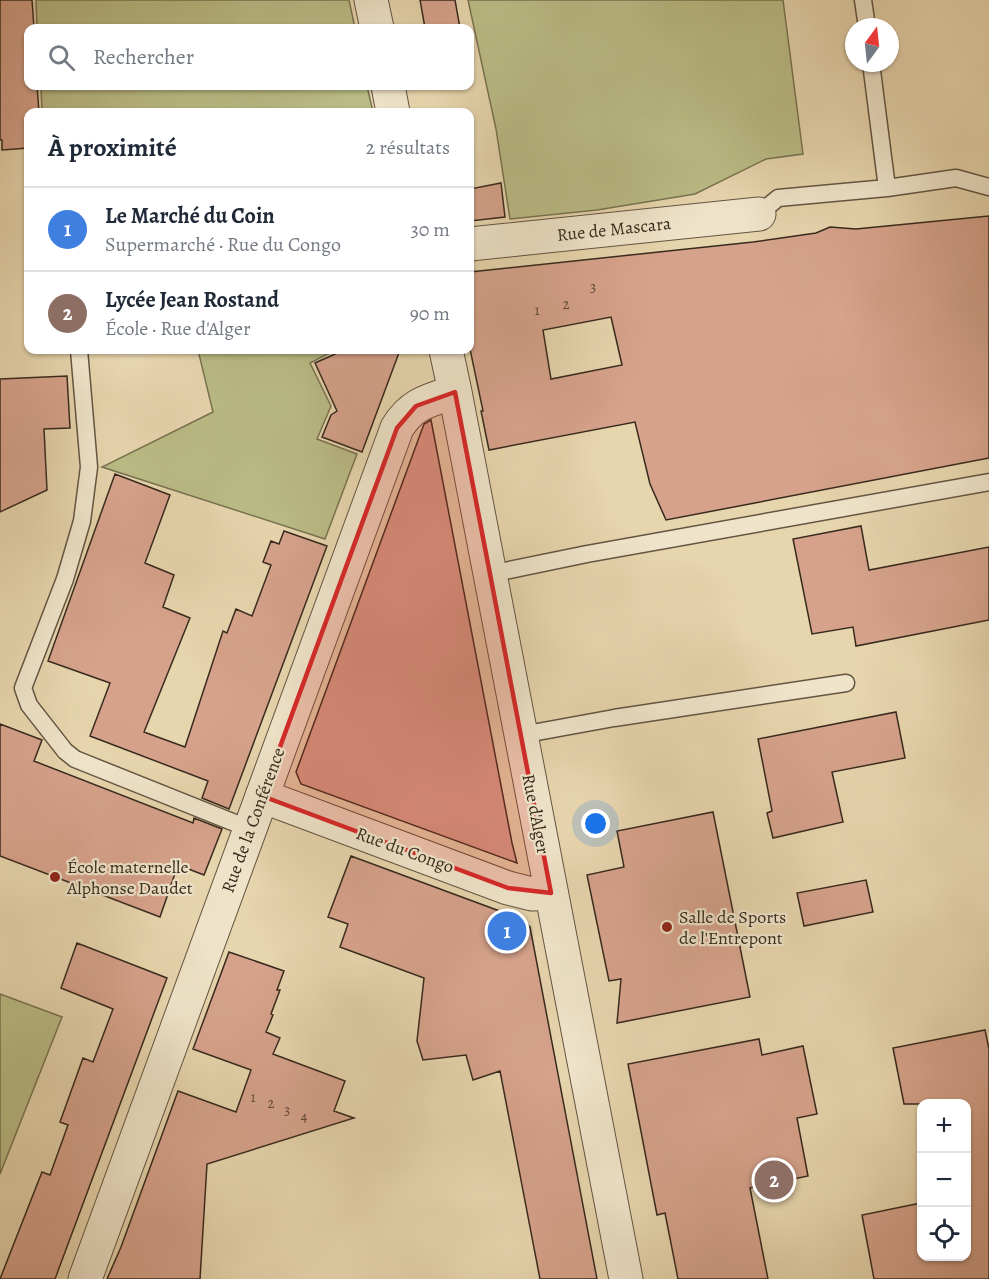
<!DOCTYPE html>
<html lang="fr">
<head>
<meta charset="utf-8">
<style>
	:root { --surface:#fff; --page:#f2f2f3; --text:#1f2937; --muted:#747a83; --line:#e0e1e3; --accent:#8f2418 }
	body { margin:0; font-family:Alegreya,serif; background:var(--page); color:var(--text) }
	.controls { position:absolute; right:18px; bottom:18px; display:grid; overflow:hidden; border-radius:12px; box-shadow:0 2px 4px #0004 }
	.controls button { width:54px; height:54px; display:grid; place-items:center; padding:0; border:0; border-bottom:2px solid var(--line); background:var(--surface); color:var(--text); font:30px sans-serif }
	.compass { position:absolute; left:845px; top:18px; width:54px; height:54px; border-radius:50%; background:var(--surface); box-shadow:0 2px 4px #0004; rotate:15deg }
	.you { position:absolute; left:596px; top:824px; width:21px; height:21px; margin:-15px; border:4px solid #fff; border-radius:50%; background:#1a73e8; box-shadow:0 0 0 9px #1a73e833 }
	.badge { display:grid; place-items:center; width:39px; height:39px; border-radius:50%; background:var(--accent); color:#fff; font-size:20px; font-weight:700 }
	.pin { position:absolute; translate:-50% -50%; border:3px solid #fff; box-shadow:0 2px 6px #0006 }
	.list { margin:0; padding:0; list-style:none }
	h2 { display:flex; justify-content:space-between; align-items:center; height:78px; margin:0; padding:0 24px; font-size:26px }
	h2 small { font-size:20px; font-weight:400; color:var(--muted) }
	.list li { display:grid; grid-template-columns:39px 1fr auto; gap:18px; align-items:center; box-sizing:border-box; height:84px; padding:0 24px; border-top:2px solid var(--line) }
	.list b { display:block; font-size:22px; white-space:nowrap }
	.list p { margin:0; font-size:20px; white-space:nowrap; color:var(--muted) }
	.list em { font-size:20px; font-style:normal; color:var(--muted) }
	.icon { flex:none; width:33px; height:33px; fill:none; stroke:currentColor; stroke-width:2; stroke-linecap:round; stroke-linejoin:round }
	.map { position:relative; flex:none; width:989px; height:1279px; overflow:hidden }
	.search { position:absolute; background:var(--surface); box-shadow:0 2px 4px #0004; left:24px; top:24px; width:450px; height:66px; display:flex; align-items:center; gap:15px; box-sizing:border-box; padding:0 21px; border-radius:12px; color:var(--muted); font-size:22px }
	.panel { position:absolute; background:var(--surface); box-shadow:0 2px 4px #0004; left:24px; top:108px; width:450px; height:246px; border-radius:12px }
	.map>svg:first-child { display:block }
	.green { fill:#babc86; stroke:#787352; stroke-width:1.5 }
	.building { fill:#d6a28b; stroke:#372a1e; stroke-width:1.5; fill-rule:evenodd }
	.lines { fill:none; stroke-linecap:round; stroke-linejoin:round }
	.service-casing { stroke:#635542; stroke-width:19 }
	.minor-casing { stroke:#635542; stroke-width:35 }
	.tertiary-casing { stroke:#635542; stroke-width:35 }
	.service { stroke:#efe4ca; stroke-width:16 }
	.minor { stroke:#efe4ca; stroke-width:33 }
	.tertiary { stroke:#efe4ca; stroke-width:33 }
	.marked { fill:#d62828; fill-opacity:0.2; stroke:#d62828; stroke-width:4.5; stroke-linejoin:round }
	.poi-dot { fill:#8f2418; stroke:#efe4ca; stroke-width:2 }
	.labels { text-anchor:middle; stroke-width:4.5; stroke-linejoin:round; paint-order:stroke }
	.number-label { font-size:15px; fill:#5f4839 }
	.street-label { font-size:18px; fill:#372a1e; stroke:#efe4ca }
	.poi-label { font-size:18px; fill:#372a1e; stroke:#efe4ca; text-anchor:start }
</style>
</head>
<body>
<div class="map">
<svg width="989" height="1279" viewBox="0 0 989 1279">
	<rect width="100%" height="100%" fill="#e7d5ad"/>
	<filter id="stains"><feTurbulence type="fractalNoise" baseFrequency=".00333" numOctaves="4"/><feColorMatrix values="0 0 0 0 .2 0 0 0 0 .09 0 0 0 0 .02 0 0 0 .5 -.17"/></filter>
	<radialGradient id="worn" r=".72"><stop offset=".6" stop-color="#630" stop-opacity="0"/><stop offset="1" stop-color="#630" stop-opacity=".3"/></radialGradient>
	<path class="green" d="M36,0H349L355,28H37Z
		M468,0H783L803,154L766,159L695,194L597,210L510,219L496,129Z
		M41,86H367L373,112H42Z
		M198,350H335L310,363L331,406L317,439L357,454L325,539L102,467L213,412Z
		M0,994L62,1017L0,1174Z"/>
	<path class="building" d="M0,0H32L34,28H28V86H37L39,112H28V148L2,150V140H0Z
		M420,0H455L460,28H425Z
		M501,183L505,217L470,221V189Z
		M989,216V458L666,520L650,484L635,422L489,450L481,411H483L470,349V272L753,242L816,233L830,227L856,229ZM611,317L622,365L551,379L543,330Z
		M344,350H400L362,452L322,437L331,415L337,411L315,363Z
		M67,376L70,428L44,429L47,490L0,512V379Z
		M431,420L512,843L517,863L301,784L296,772L424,424Z
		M115,474L170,495L145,563L174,575L163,607L190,618L144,732L185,747L223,631L227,633L236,609L252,616L271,565L263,562L271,541L279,544L284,531L327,546L229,809L202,798L208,781L90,736L110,683L48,661Z
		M861,526L869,570L989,547V620L856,646L853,627L812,634L793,539Z
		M896,712L905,758L832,772L843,822L773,838L767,813L772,811L758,739Z
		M0,724L42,740L34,761L193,823L194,818L222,829L204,875L178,865L160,917L0,856Z
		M713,812L750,997L617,1023L621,979L609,981L587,875L624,867L617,831Z
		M351,856L521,919L530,927L597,1279H540L500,1071L473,1080L466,1055L423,1060L417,1041L424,978L340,947L348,924L328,917Z
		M866,880L873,912L804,926L797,893Z
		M77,943L167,978L55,1279H0L42,1172L50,1175L68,1125L60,1122L83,1058L93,1062L113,1009L61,988Z
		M229,952L284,971L277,990H280L271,1014L273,1015L266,1032L280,1038L273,1054L345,1081L334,1111L354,1118L207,1164L200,1279H107L121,1247L178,1091L236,1112L251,1070L193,1049Z
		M985,1030L989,1049V1279H874L862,1215L921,1203V1257H966V1104H904L893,1048Z
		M759,1039L762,1055L803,1046L817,1114L797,1118L808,1176L750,1188L768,1279H678L665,1213L657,1215L628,1064Z"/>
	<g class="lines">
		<g class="service-casing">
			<path id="service" d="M863,0L867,27
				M871,63L887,188
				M759,214L778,198L887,188L956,178L989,187
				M79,350L89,467L82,521L65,579L23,688L29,705L65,751L75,759L250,829
				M490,574L587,554L989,482
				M521,735L614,718L846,683"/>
		</g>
		<g class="minor-casing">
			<path id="minor" d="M470,244L759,214
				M262,796L508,888L532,894L551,893"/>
		</g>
		<g class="tertiary-casing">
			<path id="tertiary" d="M371,0L377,28
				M388,86L393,112
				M446,350L455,392L490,574L626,1279
				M85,1279L397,428C412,403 430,400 455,392"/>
		</g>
		<use href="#service" class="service"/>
		<use href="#minor" class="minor"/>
		<use href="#tertiary" class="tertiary"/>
	</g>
	<path class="marked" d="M455,392L490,574L551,893L508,888L262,796L397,428L416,406Z"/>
	<g class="poi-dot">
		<circle cx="55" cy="877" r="6"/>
		<circle cx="667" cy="927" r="6"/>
	</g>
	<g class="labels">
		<g class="number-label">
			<text x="593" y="292">3</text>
			<text x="566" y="309">2</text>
			<text x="537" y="315">1</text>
			<text x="253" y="1102">1</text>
			<text x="271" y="1108">2</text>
			<text x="287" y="1115">3</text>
			<text x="304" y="1121">4</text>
		</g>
		<g class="street-label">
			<text transform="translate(614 229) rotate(-6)" y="6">Rue de Mascara</text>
			<text transform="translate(536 814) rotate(79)" y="6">Rue d'Alger</text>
			<text transform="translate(253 820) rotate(-70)" y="6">Rue de la Conférence</text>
			<text transform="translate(405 850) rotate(20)" y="6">Rue du Congo</text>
		</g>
		<g class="poi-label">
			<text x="67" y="873">École maternelle<tspan x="67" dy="21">Alphonse Daudet</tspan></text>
			<text x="679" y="923">Salle de Sports<tspan x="679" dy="21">de l'Entrepont</tspan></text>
		</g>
	</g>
	<rect width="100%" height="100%" filter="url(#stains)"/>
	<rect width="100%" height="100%" fill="url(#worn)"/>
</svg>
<div class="controls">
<button>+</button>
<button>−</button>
<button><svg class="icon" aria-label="locate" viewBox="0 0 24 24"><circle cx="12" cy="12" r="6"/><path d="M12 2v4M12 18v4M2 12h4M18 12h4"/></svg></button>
</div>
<svg class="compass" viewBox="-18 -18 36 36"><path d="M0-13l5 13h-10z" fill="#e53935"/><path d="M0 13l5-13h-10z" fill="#747a83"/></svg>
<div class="you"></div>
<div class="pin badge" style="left:507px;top:931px;background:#3f7fe0">1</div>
<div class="pin badge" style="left:774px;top:1180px;background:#8d6e63">2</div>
<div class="search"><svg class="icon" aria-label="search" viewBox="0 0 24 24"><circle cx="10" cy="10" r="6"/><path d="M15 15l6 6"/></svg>Rechercher</div>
<section class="panel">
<h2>À proximité<small>2 résultats</small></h2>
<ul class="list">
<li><span class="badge" style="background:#3f7fe0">1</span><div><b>Le Marché du Coin</b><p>Supermarché · Rue du Congo</p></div><em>30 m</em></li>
<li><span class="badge" style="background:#8d6e63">2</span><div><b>Lycée Jean Rostand</b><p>École · Rue d'Alger</p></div><em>90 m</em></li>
</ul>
</section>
</div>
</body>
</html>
